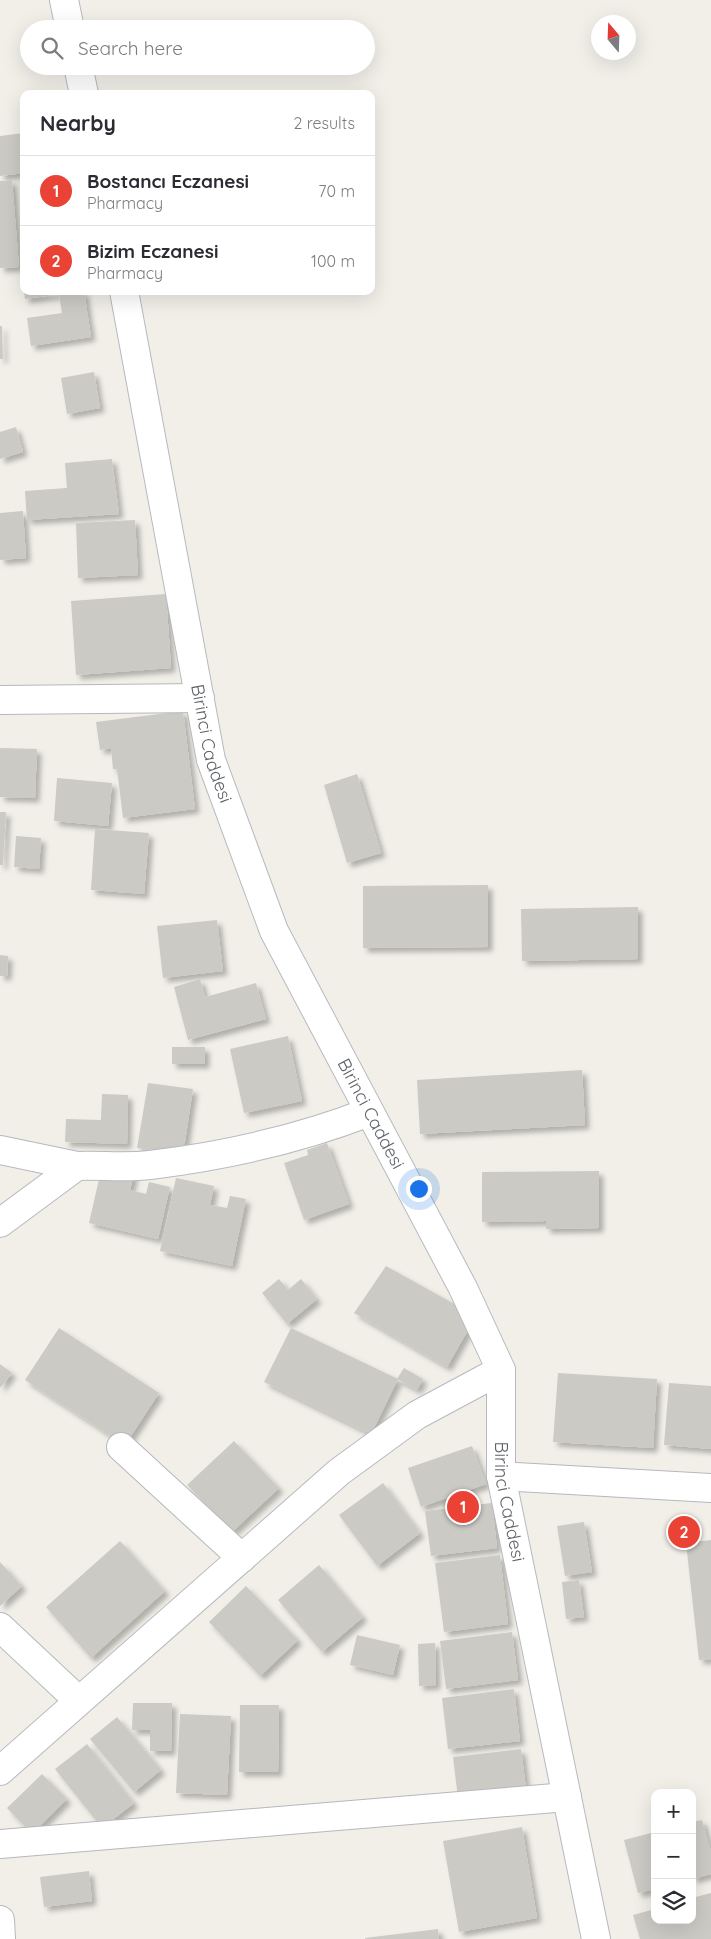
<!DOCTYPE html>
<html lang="en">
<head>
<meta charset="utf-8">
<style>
	:root { --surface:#fff; --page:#f7f7f7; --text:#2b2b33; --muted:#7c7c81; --line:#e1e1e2; --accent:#ea4335 }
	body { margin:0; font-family:Quicksand,sans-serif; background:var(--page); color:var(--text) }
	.controls { position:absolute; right:15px; bottom:15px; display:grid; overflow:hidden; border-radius:10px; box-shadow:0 5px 20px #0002 }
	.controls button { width:45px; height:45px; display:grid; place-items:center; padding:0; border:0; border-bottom:1px solid var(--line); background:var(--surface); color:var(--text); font:25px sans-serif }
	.compass { position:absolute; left:591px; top:15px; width:45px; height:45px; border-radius:50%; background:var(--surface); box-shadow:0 5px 20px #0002; rotate:341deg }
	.you { position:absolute; left:418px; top:1188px; width:18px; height:18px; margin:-12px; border:4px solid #fff; border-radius:50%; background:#1a73e8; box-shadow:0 0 0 8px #1a73e833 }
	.badge { display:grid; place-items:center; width:32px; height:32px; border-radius:50%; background:var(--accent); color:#fff; font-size:16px; font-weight:700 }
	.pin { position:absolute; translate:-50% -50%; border:2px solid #fff; box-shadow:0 1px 5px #0006 }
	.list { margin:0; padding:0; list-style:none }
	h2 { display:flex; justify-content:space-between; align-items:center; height:65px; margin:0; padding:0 20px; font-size:21px }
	h2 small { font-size:16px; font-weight:400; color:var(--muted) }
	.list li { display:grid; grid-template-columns:32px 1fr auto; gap:15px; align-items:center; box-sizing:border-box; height:70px; padding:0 20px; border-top:1px solid var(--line) }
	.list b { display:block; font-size:19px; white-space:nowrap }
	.list p { margin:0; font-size:16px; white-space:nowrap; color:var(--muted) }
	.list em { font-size:16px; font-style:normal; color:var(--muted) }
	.icon { flex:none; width:28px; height:28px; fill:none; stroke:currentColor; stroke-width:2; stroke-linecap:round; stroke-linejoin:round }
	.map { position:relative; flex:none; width:711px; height:1939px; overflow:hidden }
	.search { position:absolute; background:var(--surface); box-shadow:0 5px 20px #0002; left:20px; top:20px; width:355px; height:55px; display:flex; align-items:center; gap:12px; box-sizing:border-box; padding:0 18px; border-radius:28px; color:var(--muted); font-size:19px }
	.panel { position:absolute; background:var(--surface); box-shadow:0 5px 20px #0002; left:20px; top:90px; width:355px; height:205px; border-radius:10px }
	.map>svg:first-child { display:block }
	.building { fill:#cccac5; filter:url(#shadow) }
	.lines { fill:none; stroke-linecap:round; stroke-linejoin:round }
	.street-casing { stroke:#b5b8bc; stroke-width:30 }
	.secondary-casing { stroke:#b6babf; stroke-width:30 }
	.street { stroke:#fff; stroke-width:28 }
	.secondary { stroke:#fff; stroke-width:28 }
	.labels { text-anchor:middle; stroke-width:4; stroke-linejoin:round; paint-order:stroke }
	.street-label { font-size:18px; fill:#5f6368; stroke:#fff }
</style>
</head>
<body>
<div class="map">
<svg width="711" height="1939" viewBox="0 0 711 1939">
	<defs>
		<filter id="shadow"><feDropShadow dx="4.5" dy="4.5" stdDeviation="2.5" flood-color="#0004"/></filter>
	</defs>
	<rect width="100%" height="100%" fill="#f1efe8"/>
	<path class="building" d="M24,133V173L0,176V136Z
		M12,180L19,267L0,268V181Z
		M24,291H84L91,337L31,346L27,318L62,313L59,294L25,299Z
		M0,326H2L3,359H0Z
		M94,372L100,408L67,414L61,378Z
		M16,427L23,452L0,459V432Z
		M112,459L119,514L27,520L25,491L67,488L65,463Z
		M23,511L26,558L0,560V513Z
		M135,520L138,575L78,578L76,523Z
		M166,594L171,668L76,675L71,601Z
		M183,711L195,809L123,818L117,769H113L111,748L100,750L96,722Z
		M0,748L37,749L35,798L0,797Z
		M357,774L381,853L347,863L324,785Z
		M57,778L112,783L108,826L54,821Z
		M0,812H6L3,865H0Z
		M95,829L149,833L144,894L91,890Z
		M16,836L41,838L39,869L14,867Z
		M488,885V947L363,948V886Z
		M638,907V959L522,961L521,909Z
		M217,920L223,971L163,978L157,926Z
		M0,955L8,956L7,976H0Z
		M200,979L205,997L256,983L266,1019L188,1040L174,987Z
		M288,1036L302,1101L244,1113L230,1049Z
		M172,1047H205V1064H172Z
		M582,1070L585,1125L420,1134L417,1080Z
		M148,1083L193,1089L183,1155L137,1148Z
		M102,1094L128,1095L127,1144L65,1142L66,1119L101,1120Z
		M327,1143L349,1204L304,1220L284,1163L308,1155L307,1150Z
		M102,1166L134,1174L130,1190L146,1194L149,1182L170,1187L158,1239L89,1223Z
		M599,1171V1228L546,1229V1221L482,1222V1172Z
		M176,1178L214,1186L210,1205L227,1208L230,1196L246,1199L232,1266L160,1251Z
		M386,1266L476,1316L447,1367L354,1313Z
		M279,1279L288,1290L301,1279L317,1299L287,1324L262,1293Z
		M59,1328L159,1393L125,1445L25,1380Z
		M291,1328L398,1379L371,1434L264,1382Z
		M0,1364L12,1373L0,1388Z
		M404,1368L423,1379L417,1390L397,1379Z
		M558,1373L657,1379L653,1448L553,1442Z
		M669,1383L711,1386V1449L664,1445Z
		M234,1441L279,1488L232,1532L187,1485Z
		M472,1446L486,1484L421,1507L408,1468Z
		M383,1483L420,1533L377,1566L339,1515Z
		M492,1503L497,1548L431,1556L425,1511Z
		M584,1522L592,1572L565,1576L557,1526Z
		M711,1540V1659L699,1660L686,1543Z
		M120,1541L165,1591L91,1658L46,1607Z
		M500,1555L508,1624L444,1632L435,1563Z
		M0,1562L22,1586L0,1606Z
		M319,1565L363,1617L322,1652L278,1600Z
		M579,1580L584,1617L566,1619L562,1582Z
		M246,1586L298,1640L260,1676L209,1622Z
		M512,1632L518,1680L446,1689L440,1641Z
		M357,1635L400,1645L393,1675L350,1665Z
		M435,1643L436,1685L419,1686L418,1644Z
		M514,1689L520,1741L448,1749L442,1698Z
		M133,1703H172L171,1751H150V1730H132Z
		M240,1705H279L278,1772H239Z
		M180,1714L231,1716L227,1795L176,1793Z
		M117,1717L161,1770L134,1792L90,1739Z
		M87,1744L134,1803L102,1828L55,1769Z
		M521,1749L526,1789L458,1798L453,1757Z
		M42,1774L67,1799L32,1834L7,1808Z
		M702,1820L711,1852V1874L692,1879V1822Z
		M522,1827L537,1918L459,1932L443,1841Z
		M655,1832V1889L638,1893L624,1840Z
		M89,1871L92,1901L44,1907L40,1877Z
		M711,1893V1939H640L633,1915L655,1909V1920H692V1898Z
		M438,1929L439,1939H365V1938Z"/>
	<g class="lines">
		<g class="street-casing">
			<path id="street" d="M0,700L200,698
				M0,1150L77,1166
				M0,1223L77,1166
				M121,1447L242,1558
				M501,1476L711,1488
				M0,1627L79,1701
				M0,1844L567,1797
				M0,1920L1,1939"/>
		</g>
		<g class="secondary-casing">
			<g id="secondary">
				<path d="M64,0L70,29"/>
				<path d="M78,66L84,94"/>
				<path id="s1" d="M124,291L211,760L274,931L463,1288L501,1370V1476L596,1939"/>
				<path d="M77,1166C101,1165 126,1168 150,1165C223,1156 300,1139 369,1112"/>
				<path d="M0,1771L339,1472L417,1415L501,1370"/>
			</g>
		</g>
		<use href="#street" class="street"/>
		<use href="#secondary" class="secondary"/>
	</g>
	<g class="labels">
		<g class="street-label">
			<text dy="6" stroke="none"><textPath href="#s1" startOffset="461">Birinci Caddesi</textPath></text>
			<text dy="6" stroke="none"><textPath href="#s1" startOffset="866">Birinci Caddesi</textPath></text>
			<text dy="6" stroke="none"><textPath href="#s1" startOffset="1286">Birinci Caddesi</textPath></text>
		</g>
	</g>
</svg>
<div class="controls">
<button>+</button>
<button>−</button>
<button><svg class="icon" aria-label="layers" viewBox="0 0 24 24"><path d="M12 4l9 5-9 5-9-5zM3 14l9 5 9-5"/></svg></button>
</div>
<svg class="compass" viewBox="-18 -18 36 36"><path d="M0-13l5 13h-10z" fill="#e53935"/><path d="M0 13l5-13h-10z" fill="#7c7c81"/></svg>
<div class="you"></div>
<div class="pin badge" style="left:463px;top:1507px">1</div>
<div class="pin badge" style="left:684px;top:1532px">2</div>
<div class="search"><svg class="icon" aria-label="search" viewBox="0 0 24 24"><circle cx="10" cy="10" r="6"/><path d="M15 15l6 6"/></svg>Search here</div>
<section class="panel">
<h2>Nearby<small>2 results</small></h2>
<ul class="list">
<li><span class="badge">1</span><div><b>Bostancı Eczanesi</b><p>Pharmacy</p></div><em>70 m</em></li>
<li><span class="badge">2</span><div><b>Bizim Eczanesi</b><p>Pharmacy</p></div><em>100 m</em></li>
</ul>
</section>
</div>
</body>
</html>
